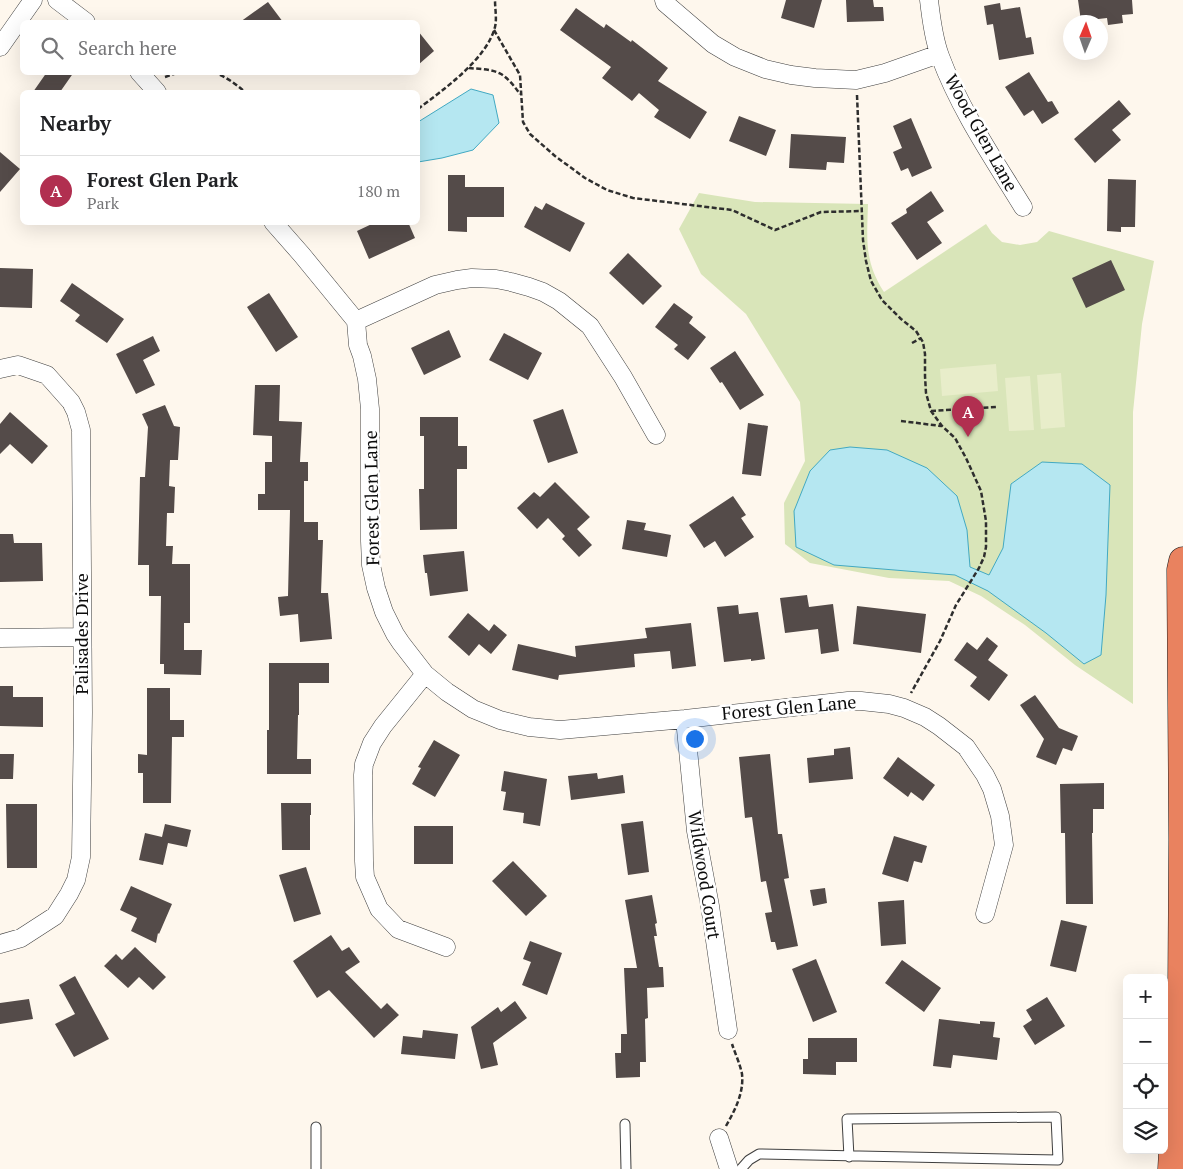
<!DOCTYPE html>
<html lang="en">
<head>
<meta charset="utf-8">
<style>
	:root { --surface:#fff; --page:#f6f6f6; --text:#202124; --muted:#757577; --line:#e0e0e0; --accent:#b12f50 }
	body { margin:0; font-family:"PT Serif",serif; background:var(--page); color:var(--text) }
	.controls { position:absolute; right:15px; bottom:15px; display:grid; overflow:hidden; border-radius:8px; box-shadow:0 5px 20px #0002 }
	.controls button { width:45px; height:45px; display:grid; place-items:center; padding:0; border:0; border-bottom:1px solid var(--line); background:var(--surface); color:var(--text); font:25px sans-serif }
	.compass { position:absolute; left:1063px; top:15px; width:45px; height:45px; border-radius:50%; background:var(--surface); box-shadow:0 5px 20px #0002; rotate:2deg }
	.you { position:absolute; left:694px; top:738px; width:18px; height:18px; margin:-12px; border:4px solid #fff; border-radius:50%; background:#1a73e8; box-shadow:0 0 0 8px #1a73e833 }
	.badge { display:grid; place-items:center; width:32px; height:32px; border-radius:50%; background:var(--accent); color:#fff; font-size:16px; font-weight:700 }
	.pin { position:absolute; translate:-50% -41px; filter:drop-shadow(0 1px 2px #0008) }
	.pin::after { content:''; position:absolute; top:26px; width:18px; height:15px; background:inherit; clip-path:polygon(0 0,100% 0,50% 100%) }
	.list { margin:0; padding:0; list-style:none }
	h2 { display:flex; justify-content:space-between; align-items:center; height:65px; margin:0; padding:0 20px; font-size:21px }
	h2 small { font-size:16px; font-weight:400; color:var(--muted) }
	.list li { display:grid; grid-template-columns:32px 1fr auto; gap:15px; align-items:center; box-sizing:border-box; height:70px; padding:0 20px; border-top:1px solid var(--line) }
	.list b { display:block; font-size:19px; white-space:nowrap }
	.list p { margin:0; font-size:16px; white-space:nowrap; color:var(--muted) }
	.list em { font-size:16px; font-style:normal; color:var(--muted) }
	.icon { flex:none; width:28px; height:28px; fill:none; stroke:currentColor; stroke-width:2; stroke-linecap:round; stroke-linejoin:round }
	.map { position:relative; flex:none; width:1183px; height:1169px; overflow:hidden }
	.search { position:absolute; background:var(--surface); box-shadow:0 5px 20px #0002; left:20px; top:20px; width:400px; height:55px; display:flex; align-items:center; gap:12px; box-sizing:border-box; padding:0 18px; border-radius:8px; color:var(--muted); font-size:19px }
	.panel { position:absolute; background:var(--surface); box-shadow:0 5px 20px #0002; left:20px; top:90px; width:400px; height:135px; border-radius:8px }
	.map>svg:first-child { display:block }
	.green { fill:#d9e5b9 }
	.pitch { fill:#e8edca }
	.water { fill:#b5e7f1; stroke:#42a9c2 }
	.building { fill:#544b49 }
	.lines { fill:none; stroke-linecap:round; stroke-linejoin:round }
	.lane-casing { stroke:#3f3f3f; stroke-width:11 }
	.street-casing { stroke:#3f3f3f; stroke-width:19 }
	.highway-casing { stroke:#1d1d1d; stroke-width:29 }
	.path { stroke:#2e2e2e; stroke-width:2.5; stroke-dasharray:5 2.5; stroke-linecap:butt }
	.lane { stroke:#fff; stroke-width:9 }
	.street { stroke:#fff; stroke-width:18 }
	.highway { stroke:#e9825f; stroke-width:28 }
	.labels { text-anchor:middle; stroke-width:5; stroke-linejoin:round; paint-order:stroke }
	.street-label { font-size:18px; fill:#0c0c0c; stroke:#fff }
</style>
</head>
<body>
<div class="map">
<svg width="1183" height="1169" viewBox="0 0 1183 1169">
	<rect width="100%" height="100%" fill="#fef7ed"/>
	<path class="green" d="M699,193L755,202L868,204C867,239 864,261 884,292L986,224L992,233L1002,242L1020,245L1037,242L1049,231L1154,261L1142,324L1133,412V704L1075,665L1025,625L981,596L949,581L889,578L810,563L785,544L784,503L805,461L800,402L746,314L701,274L679,229Z"/>
	<path class="pitch" d="M996,364L998,391L942,396L940,369Z
		M1061,373L1065,427L1041,429L1037,375Z
		M1030,376L1034,430L1009,431L1005,378Z"/>
	<path class="water" d="M471,89L493,95L499,123L473,150L442,158L418,162V122Z
		M850,447L887,450L927,468L957,496L967,530L970,567L989,575L1003,548L1011,484L1042,462L1082,464L1110,485L1106,595L1101,655L1084,664L1046,633L988,591L955,575L834,565L796,547L794,511L810,471L830,450Z"/>
	<path class="building" d="M786,0H822L814,28L781,18Z
		M846,0H873L874,7H883L884,21L847,22Z
		M1078,0H1132L1133,14L1122,15L1123,23L1108,25L1107,18L1081,21Z
		M268,2L283,22H240Z
		M1000,3L1001,10L1020,7L1026,38L1031,37L1034,54L999,60L993,24L987,25L984,6Z
		M576,8L604,28L606,24L631,42L632,40L668,68L658,81L707,112L690,139L654,117L659,110L639,93L632,101L602,78L611,67L560,30Z
		M418,31L434,51L418,65Z
		M47,72H74L60,92H33Z
		M1029,72L1048,102L1052,101L1059,113L1042,124L1033,110L1024,116L1005,87Z
		M1119,100L1131,114L1112,130L1121,140L1095,163L1074,139Z
		M739,116L776,130L766,156L729,141Z
		M911,118L932,168L912,177L908,168L901,171L893,152L902,148L893,126Z
		M791,134L846,137L844,163L827,162L826,170L789,168Z
		M0,152L20,169L0,192Z
		M448,175H465V187H504V217H467V232L448,231Z
		M1108,179L1136,180L1135,227H1121V232L1107,231Z
		M931,191L944,211L927,222L942,243L917,260L891,223L907,213L906,209Z
		M546,203L585,223L570,252L524,227L535,206L542,210Z
		M376,222H408L415,238L369,259L357,231Z
		M628,253L662,286L643,305L609,273Z
		M1111,260L1125,290L1086,308L1072,278Z
		M0,268L33,269L32,308L0,307Z
		M72,283L124,319L107,343L75,321L80,315L60,301Z
		M269,293L298,337L276,352L247,307Z
		M674,303L693,317L689,323L706,337L688,360L674,349L678,345L655,327Z
		M449,330L461,357L424,375L411,348Z
		M504,333L542,353L528,380L489,360Z
		M153,336L160,351L143,360L155,385L136,394L116,354Z
		M735,351L764,395L740,410L722,382L720,383L710,368Z
		M255,385H280L279,421L302,422L300,462H308V481H304V522H318V540H323L321,593H328L332,639L300,642L298,614L280,616L278,597L288,596L290,510H258V494H265V462H272V436L253,435Z
		M165,405L174,426L180,427L178,460H170L169,486L175,487L174,513H167L166,546H173L172,564H190V623H184V650H202L201,675L164,674V664H160L161,596H149V565H138L140,477H145L148,427L142,414Z
		M563,409L578,453L548,463L533,420Z
		M10,412L48,446L32,464L10,444L0,454V424Z
		M420,417H458V446H467V469H457V529L420,530L419,489H424V436H420Z
		M748,423L768,426L761,476L742,474Z
		M555,482L590,517L577,529L592,545L579,557L562,539L565,536L548,518L537,529L517,508L534,492L540,497Z
		M733,496L746,515L741,518L754,537L725,557L715,541L704,548L689,525Z
		M627,520L646,523L644,530L671,535L667,557L622,549Z
		M0,534H13L14,543H42L43,581L0,582Z
		M464,551L468,591L430,596L427,573H425L423,555Z
		M807,595L809,607L833,604L839,651L821,654L818,629L785,633L780,598Z
		M738,605L739,614L758,612L765,659L751,661V659L724,662L717,607Z
		M857,606L926,614L921,653L853,644Z
		M468,613L489,631L494,624L507,635L491,654L479,644L469,656L448,637Z
		M691,623L696,666L672,669L670,651L634,654L635,667L559,675L558,680L512,670L518,644L576,657L575,646L647,638L645,628Z
		M987,637L998,646L988,660L1008,675L989,701L970,686L977,677L954,660L967,642L977,650Z
		M269,663H329V683H299V715H298L297,759H311V774H267V730H269Z
		M0,686H13V697H43V727L0,726Z
		M147,688H170V720H184V737H172L171,803H143V773H138V754L147,755Z
		M1035,695L1059,728L1078,736L1072,751L1063,748L1056,765L1036,757L1044,739L1020,705Z
		M434,740L460,755L435,797L412,784L421,768L418,767Z
		M850,747L853,779L809,783L807,758L834,755V749Z
		M0,754H14L13,779H0Z
		M770,754L778,834H782L789,878L784,879L798,946L777,950L775,942H771L765,913L772,912L766,881L761,882L752,817L745,818L739,757Z
		M898,757L935,785L923,801L911,792L908,797L883,778Z
		M504,771L547,779L540,826L523,823L524,813L503,810L506,792L501,791Z
		M597,773L598,779L623,775L625,793L571,800L568,776Z
		M1104,783V809H1093V833H1092L1093,904H1066L1065,833H1061L1060,784Z
		M281,803H311V815H310V850H282Z
		M6,804H37V868H7Z
		M643,821L649,872L628,875L621,824Z
		M165,824L191,830L187,847L168,843L163,865L139,860L145,833L162,837Z
		M414,826H453V864H414Z
		M894,836L927,846L922,863L914,861L908,882L882,874Z
		M513,861L547,896L526,916L492,881Z
		M306,867L321,914L294,922L279,875Z
		M131,886L172,904L159,934L158,933L156,943L131,931L137,918L120,910Z
		M825,888L827,903L813,906L810,890Z
		M652,895L657,923L655,924L657,936H654L659,967H663L664,987L647,988L648,1018L645,1019L646,1062H640V1077L616,1078L615,1053H621V1034H627L624,968H637L625,900Z
		M904,900L906,944L881,946L878,902Z
		M1061,920L1087,926L1076,972L1050,966Z
		M331,935L342,951L349,947L360,962L345,972L381,1009L387,1003L399,1015L374,1038L329,990L317,998L293,961Z
		M530,941L562,953L547,995L522,985L531,962L523,959Z
		M135,947L166,977L153,990L139,977L128,988L104,966L116,954L122,960Z
		M816,959L837,1012L813,1022L792,969Z
		M902,960L941,988L924,1012L885,983Z
		M75,976L109,1039L74,1057L55,1024L75,1014L59,985Z
		M1047,997L1065,1026L1035,1045L1023,1026L1032,1020L1026,1010Z
		M29,999L33,1019L0,1024V1003Z
		M515,1001L527,1018L493,1043L498,1065L481,1069L471,1027L498,1007L501,1012Z
		M939,1019L980,1024V1021L995,1022L993,1037L1000,1038L997,1060L953,1055L951,1068L933,1066Z
		M423,1030L458,1034L455,1059L401,1054L403,1036L422,1038Z
		M808,1038H857V1062H836V1075L803,1074V1059H808Z"/>
	<g class="lines">
		<g class="lane-casing">
			<path id="lane" d="M625,1124L626,1169
				M316,1127V1169
				M741,1169L749,1160L759,1154L1058,1160L1056,1117L847,1119L849,1157"/>
		</g>
		<g class="street-casing">
			<path id="street" d="M57,0L86,22
				M664,0L665,3L713,44L735,57L765,69L791,75L815,78L856,80L885,73L939,54
				M929,0C931,18 934,40 940,56C960,110 993,158 1023,207
				M0,47L33,0
				M139,72L157,92
				M273,222L302,255L356,321L358,345L362,356L367,379L370,409V541L371,565L376,588L384,612L395,634L401,643L425,674L447,692L473,709L500,720L529,727L560,730L685,719L848,701H861L889,704L904,708L925,717L939,726L966,747L985,775L992,789L1000,816L1004,845L985,914
				M356,321L435,285L457,280L472,278L496,279L511,282L529,287L543,292L559,301L590,326L623,377L656,435
				M0,369L18,365L47,375L71,402L76,412L81,430L83,712L81,857L76,880L69,894L55,916L21,938L0,944
				M0,638L81,637
				M425,674L383,726L372,743L364,764L363,775L364,861L365,877L379,909L398,929L446,947
				M685,719L696,831L710,906L728,1030
				M719,1138L729,1169"/>
		</g>
		<g class="highway-casing">
			<path id="highway" d="M1172,1169L1182,987L1183,840L1181,570L1183,561"/>
		</g>
		<path class="path" d="M494,30L520,75L523,122L530,134L555,156L585,178L607,190L633,198L732,210L775,230L821,212L862,211
			M469,68C479,69 492,69 501,74C509,79 515,87 520,94
			M213,72C225,76 236,84 245,92
			M165,77L180,72
			M857,95L863,240L866,261L871,281L882,300L901,319L916,331L923,342L925,354V376L926,393L931,411L942,426L955,438L966,458L981,491L986,521V547L984,557L979,568L956,605L940,641L911,693
			M418,109C443,90 487,59 495,27C497,19 495,9 495,0
			M912,343L921,338
			M931,411L997,407
			M901,421L941,426
			M726,1126C735,1110 744,1093 742,1074C740,1064 735,1053 732,1044"/>
		<use href="#lane" class="lane"/>
		<use href="#street" class="street"/>
		<use href="#highway" class="highway"/>
	</g>
	<g class="labels">
		<g class="street-label">
			<text transform="translate(981 133) rotate(61)" y="6">Wood Glen Lane</text>
			<text transform="translate(372 498) rotate(-91)" y="6">Forest Glen Lane</text>
			<text transform="translate(82 634) rotate(-90)" y="6">Palisades Drive</text>
			<text transform="translate(789 708) rotate(-5)" y="6">Forest Glen Lane</text>
			<text transform="translate(704 875) rotate(81)" y="6">Wildwood Court</text>
		</g>
	</g>
</svg>
<div class="controls">
<button>+</button>
<button>−</button>
<button><svg class="icon" aria-label="locate" viewBox="0 0 24 24"><circle cx="12" cy="12" r="6"/><path d="M12 2v4M12 18v4M2 12h4M18 12h4"/></svg></button>
<button><svg class="icon" aria-label="layers" viewBox="0 0 24 24"><path d="M12 4l9 5-9 5-9-5zM3 14l9 5 9-5"/></svg></button>
</div>
<svg class="compass" viewBox="-18 -18 36 36"><path d="M0-13l5 13h-10z" fill="#e53935"/><path d="M0 13l5-13h-10z" fill="#757577"/></svg>
<div class="you"></div>
<div class="pin badge" style="left:968px;top:437px">A</div>
<div class="search"><svg class="icon" aria-label="search" viewBox="0 0 24 24"><circle cx="10" cy="10" r="6"/><path d="M15 15l6 6"/></svg>Search here</div>
<section class="panel">
<h2>Nearby<small></small></h2>
<ul class="list">
<li><span class="badge">A</span><div><b>Forest Glen Park</b><p>Park</p></div><em>180 m</em></li>
</ul>
</section>
</div>
</body>
</html>
